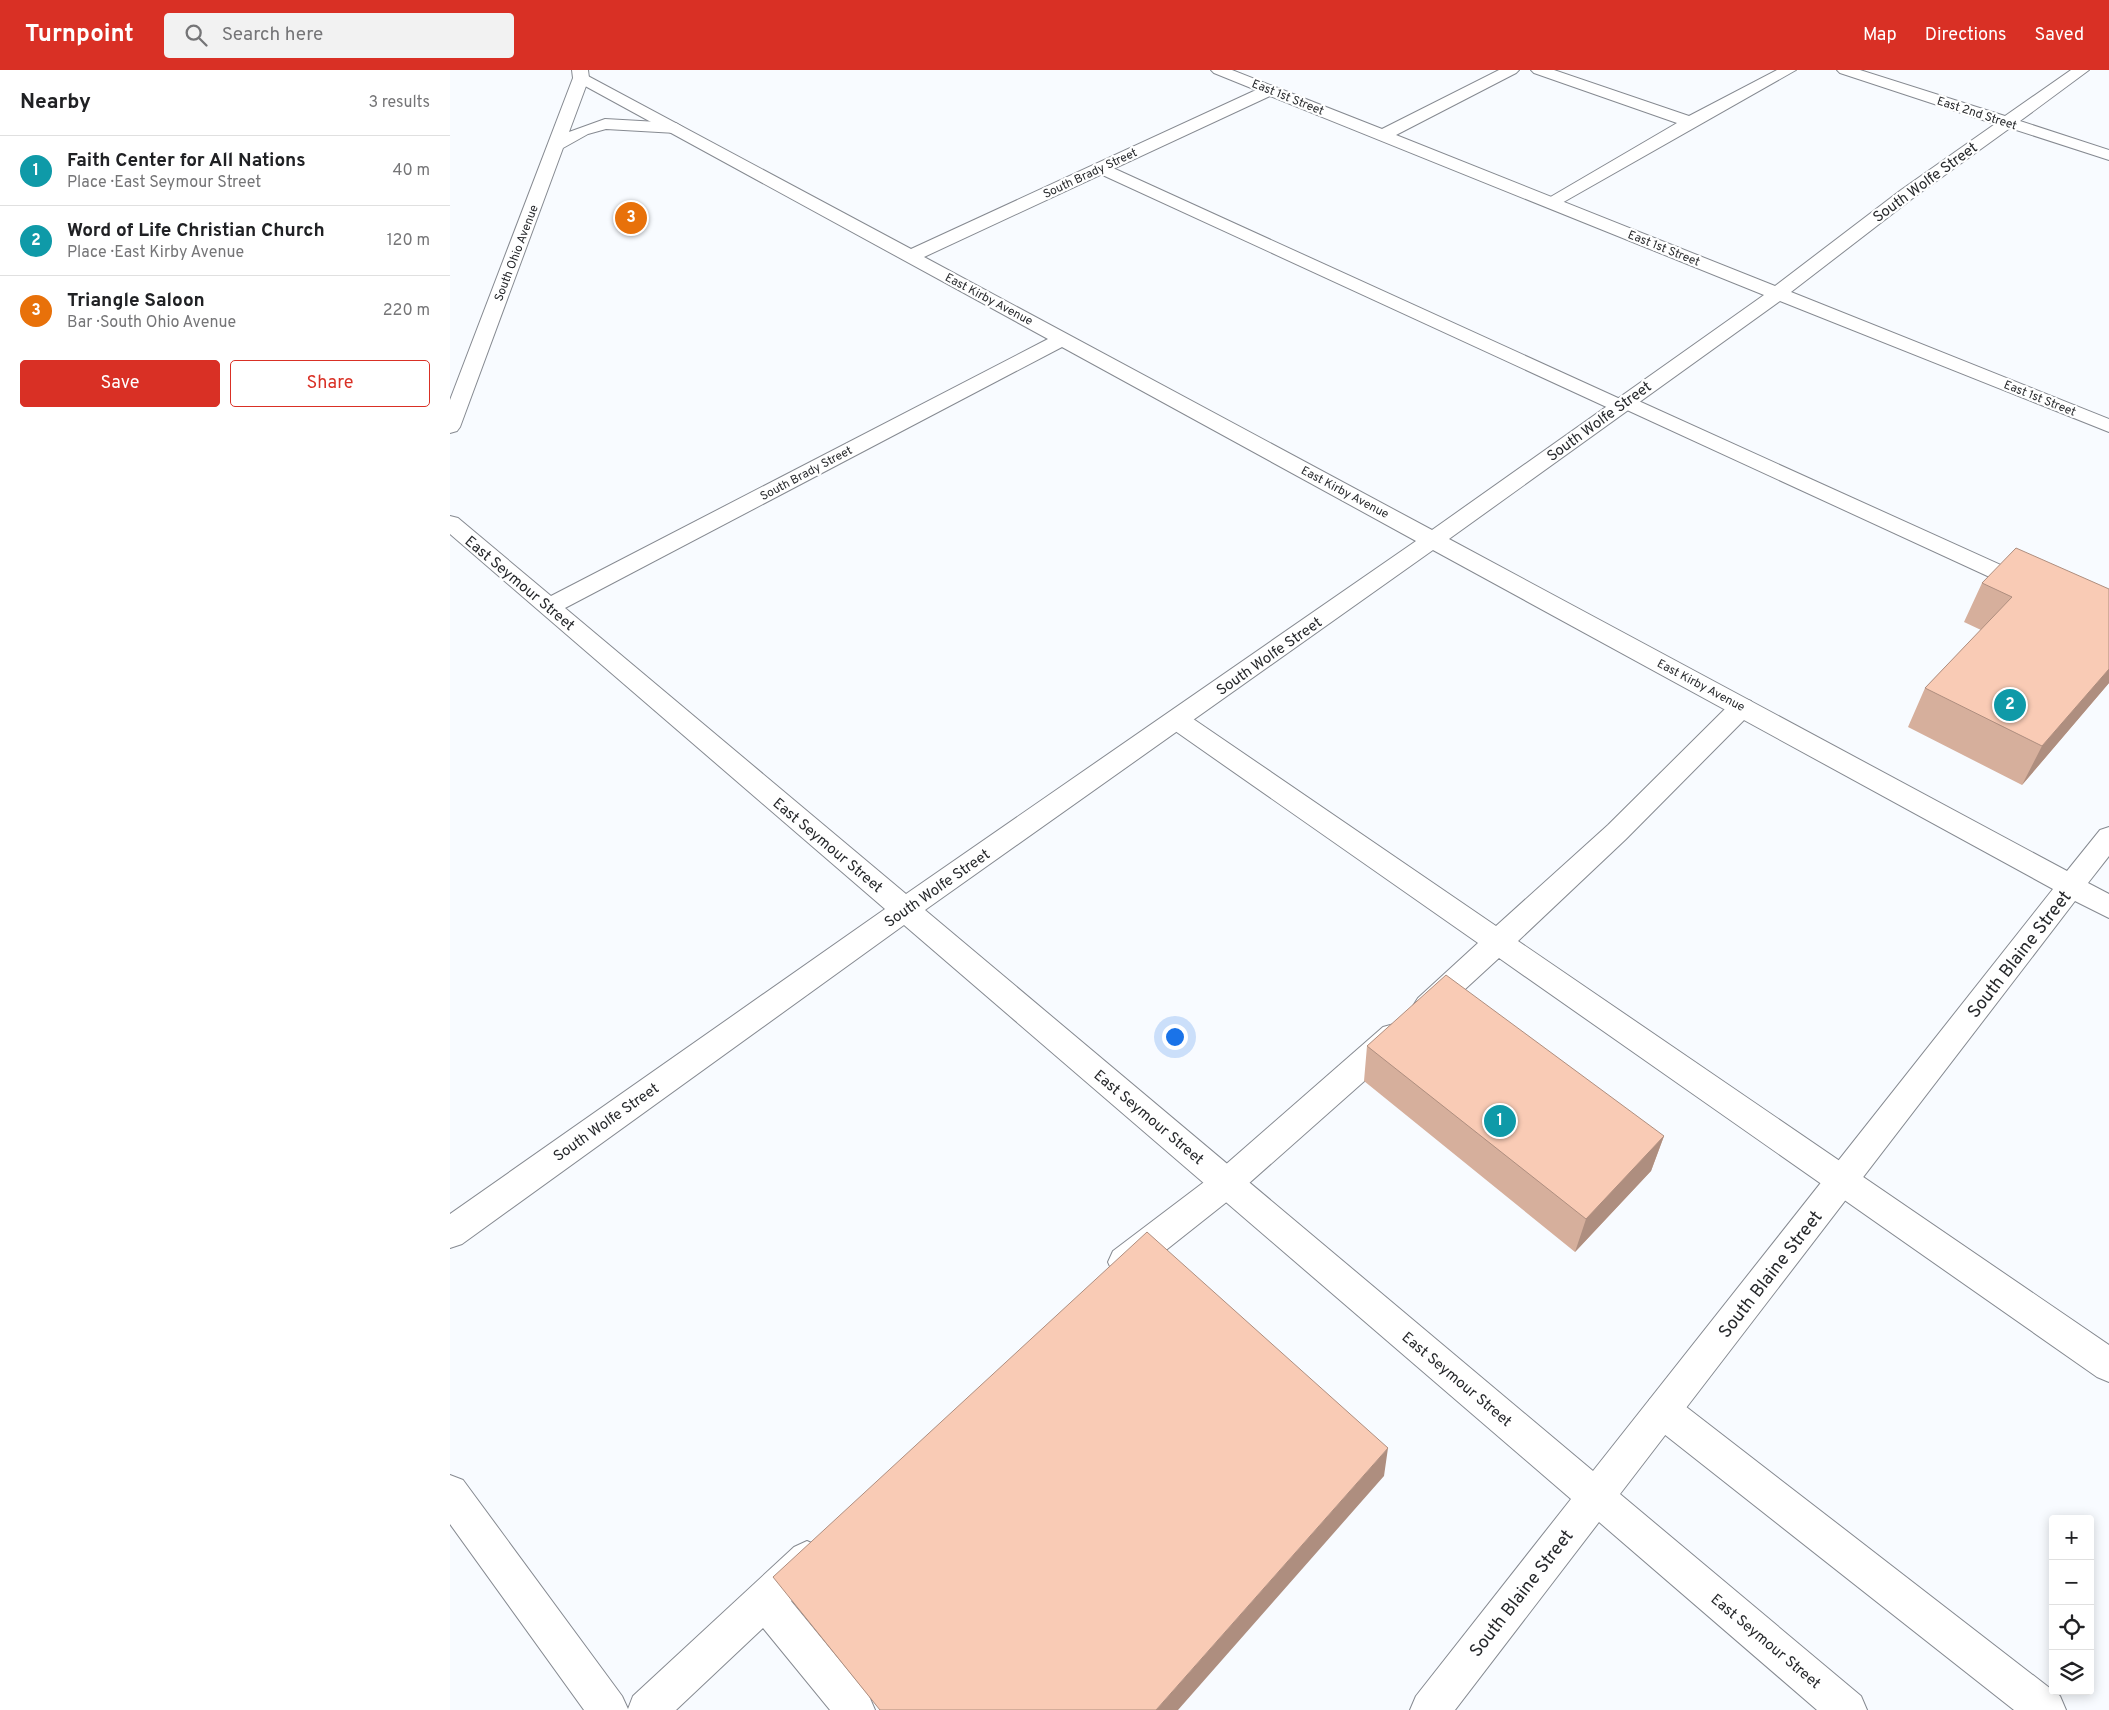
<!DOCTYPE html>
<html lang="en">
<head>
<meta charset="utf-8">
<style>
	:root { --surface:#fff; --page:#f2f2f2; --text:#202124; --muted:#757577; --line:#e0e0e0; --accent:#d93025 }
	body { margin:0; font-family:Overpass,sans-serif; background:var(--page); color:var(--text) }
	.controls { position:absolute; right:15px; bottom:15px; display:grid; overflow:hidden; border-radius:5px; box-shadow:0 2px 12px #0003 }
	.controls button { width:45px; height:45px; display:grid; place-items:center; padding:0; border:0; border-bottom:1px solid var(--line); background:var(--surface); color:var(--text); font:25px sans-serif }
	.you { position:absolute; left:724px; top:966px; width:18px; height:18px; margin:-12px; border:4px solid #fff; border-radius:50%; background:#1a73e8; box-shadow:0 0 0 8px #1a73e833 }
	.badge { display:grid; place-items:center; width:32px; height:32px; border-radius:50%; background:var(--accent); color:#fff; font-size:16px; font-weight:700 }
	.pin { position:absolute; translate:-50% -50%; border:2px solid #fff; box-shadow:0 1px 5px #0006 }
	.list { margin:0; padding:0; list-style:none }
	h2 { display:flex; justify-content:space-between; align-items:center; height:65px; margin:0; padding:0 20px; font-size:21px }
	h2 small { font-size:16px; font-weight:400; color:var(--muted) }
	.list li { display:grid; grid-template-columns:32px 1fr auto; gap:15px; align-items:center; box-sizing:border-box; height:70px; padding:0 20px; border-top:1px solid var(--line) }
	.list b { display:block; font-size:19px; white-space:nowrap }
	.list p { margin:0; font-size:16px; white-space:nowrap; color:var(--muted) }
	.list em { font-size:16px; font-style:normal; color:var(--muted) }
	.actions { display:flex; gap:10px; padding:15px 20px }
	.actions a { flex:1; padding:11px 0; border:1px solid var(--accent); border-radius:5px; text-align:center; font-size:18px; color:var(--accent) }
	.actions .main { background:var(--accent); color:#fff }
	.icon { flex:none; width:28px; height:28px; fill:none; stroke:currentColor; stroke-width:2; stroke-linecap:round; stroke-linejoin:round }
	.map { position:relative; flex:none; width:1659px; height:1640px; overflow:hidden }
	header { display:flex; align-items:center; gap:30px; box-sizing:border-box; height:70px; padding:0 25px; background:var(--accent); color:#fff }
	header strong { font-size:24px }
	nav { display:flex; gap:28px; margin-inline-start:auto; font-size:18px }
	.search { width:350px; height:45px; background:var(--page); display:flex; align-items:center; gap:12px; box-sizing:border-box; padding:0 18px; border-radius:5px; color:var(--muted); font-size:19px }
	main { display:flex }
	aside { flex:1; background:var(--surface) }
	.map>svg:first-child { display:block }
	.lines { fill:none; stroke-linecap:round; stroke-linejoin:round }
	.lane-casing { stroke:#868a91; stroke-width:2 }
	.street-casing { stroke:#868a91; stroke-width:2 }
	.secondary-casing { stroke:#868a91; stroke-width:2 }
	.lane { fill:#fff; fill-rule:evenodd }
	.street { fill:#fff; fill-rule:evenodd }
	.secondary { fill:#fff; fill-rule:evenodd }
	.wall { fill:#d6af9c }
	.shaded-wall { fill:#ae8e7f }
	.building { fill:#f9cbb5; stroke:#ae8e7f }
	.labels { text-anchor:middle; stroke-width:4.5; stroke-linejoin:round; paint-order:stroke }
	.far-street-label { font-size:12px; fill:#27292c; stroke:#fff }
	.street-label { font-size:15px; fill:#27292c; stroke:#fff }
	.near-street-label { font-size:18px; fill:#27292c; stroke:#fff }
</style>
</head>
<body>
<header>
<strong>Turnpoint</strong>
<div class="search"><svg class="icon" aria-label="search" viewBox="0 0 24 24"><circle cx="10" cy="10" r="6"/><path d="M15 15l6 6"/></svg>Search here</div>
<nav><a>Map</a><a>Directions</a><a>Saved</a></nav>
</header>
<main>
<aside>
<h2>Nearby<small>3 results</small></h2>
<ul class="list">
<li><span class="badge" style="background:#0f9aa8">1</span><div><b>Faith Center for All Nations</b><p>Place · East Seymour Street</p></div><em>40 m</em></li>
<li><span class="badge" style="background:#0f9aa8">2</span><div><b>Word of Life Christian Church</b><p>Place · East Kirby Avenue</p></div><em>120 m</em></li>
<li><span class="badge" style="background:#e8710a">3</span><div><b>Triangle Saloon</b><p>Bar · South Ohio Avenue</p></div><em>220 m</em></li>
</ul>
<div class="actions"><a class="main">Save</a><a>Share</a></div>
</aside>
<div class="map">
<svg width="1659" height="1640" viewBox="0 0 1659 1640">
	<rect width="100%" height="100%" fill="#f8fbff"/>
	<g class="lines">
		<g class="lane-casing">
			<path id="lane" d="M1081,0H1104L1239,46L1327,0H1346L1103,138L1097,137L1094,133L1097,129L1227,53L1084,3Z
				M652,93L1168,328H1182L1586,511L1589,516L1586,521L1578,523L1570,521L1177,340H1163L646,102L644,98L646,94Z
				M1292,628L1301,631L1304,637L1301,643L1176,769L1068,871L1659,1275V1312L1647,1307L1049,888L988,944L978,948L968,944L963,936L968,928L1028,873L718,656L715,650L718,644L727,641L736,644L1046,856L1158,755L1283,631Z
				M944,954L955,957L959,966L955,975L788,1123L687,1203L675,1207L663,1203L658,1192L663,1181L766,1103L933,957Z
				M1213,1324L1226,1329L1610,1626L1616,1640H1564L1200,1353L1195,1341L1200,1329Z
				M0,1405L13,1410L172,1626L178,1639L183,1626L344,1477L357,1471L370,1477L376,1490L370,1503L341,1531L419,1626L425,1640H380L313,1558L226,1640H134L0,1454Z"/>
		</g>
		<g class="street-casing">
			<path id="street" d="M761,0H782L932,59L1049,0H1069L1066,3L946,65L1325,216L1451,120L1545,54L1390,3L1387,0H1410L1555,46L1621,0H1639L1570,51L1659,80V90L1560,58L1463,128L1341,222L1659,349V362L1330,231L999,469L1617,801L1650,760L1659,757V786L1638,813L1659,824V848L1625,831L1170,1424L1411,1626L1417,1640H1367L1149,1452L1005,1640H960L966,1626L1121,1429L454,855L12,1174L0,1178V1144L435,839L0,464V446L8,448L101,526L598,269L126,11L123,8L126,5H136L461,179L806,20L764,3ZM820,26L1314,225L982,460L474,187ZM612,277L966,471L456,824L115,538ZM983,480L1603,819L1143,1401L475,840Z"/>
		</g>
		<g class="secondary-casing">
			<path id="secondary" d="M122,0H138L139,8L119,62L155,49L226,53L234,58L226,63L156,59L138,64L113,78L10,357L7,361L0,363V330L123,8Z"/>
		</g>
		<use href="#lane" class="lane"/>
		<use href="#street" class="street"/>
		<use href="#secondary" class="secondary"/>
	</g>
	<path class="wall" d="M1532,513L1659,519V613L1572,715L1458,657L1475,618L1531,560L1514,552Z
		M917,976L1214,1066L1201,1101L1125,1182L914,1011Z"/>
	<path class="shaded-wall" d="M1659,599V613L1572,715L1592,676Z
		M1214,1066L1201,1101L1125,1182L1136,1149Z
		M938,1378L934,1406L728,1640H706Z"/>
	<path class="building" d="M1566,478L1659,519V599L1592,676L1475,618L1562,527L1532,513Z
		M996,905L1214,1066L1136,1149L917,976Z
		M697,1162L938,1378L706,1640H430L323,1507Z"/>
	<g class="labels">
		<g class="far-street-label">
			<text transform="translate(838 27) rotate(22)" y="4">East 1st Street</text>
			<text transform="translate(1527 43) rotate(18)" y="4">East 2nd Street</text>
			<text transform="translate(640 103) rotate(-25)" y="4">South Brady Street</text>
			<text transform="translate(1214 178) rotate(22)" y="4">East 1st Street</text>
			<text transform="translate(66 183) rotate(-69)" y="4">South Ohio Avenue</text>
			<text transform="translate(539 229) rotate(28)" y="4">East Kirby Avenue</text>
			<text transform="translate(1590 328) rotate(22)" y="4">East 1st Street</text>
			<text transform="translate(356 403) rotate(-28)" y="4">South Brady Street</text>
			<text transform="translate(895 422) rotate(28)" y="4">East Kirby Avenue</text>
			<text transform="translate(1251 615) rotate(28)" y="4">East Kirby Avenue</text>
		</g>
		<g class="street-label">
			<text transform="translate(1475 112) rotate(-36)" y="5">South Wolfe Street</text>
			<text transform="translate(1149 351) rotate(-36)" y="5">South Wolfe Street</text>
			<text transform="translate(70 513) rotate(40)" y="5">East Seymour Street</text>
			<text transform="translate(819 586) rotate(-35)" y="5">South Wolfe Street</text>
			<text transform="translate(378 775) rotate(40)" y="5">East Seymour Street</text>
			<text transform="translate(487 818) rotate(-35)" y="5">South Wolfe Street</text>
			<text transform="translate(699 1047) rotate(40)" y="5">East Seymour Street</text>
			<text transform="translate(156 1052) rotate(-35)" y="5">South Wolfe Street</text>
			<text transform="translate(1007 1309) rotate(40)" y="5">East Seymour Street</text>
			<text transform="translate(1316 1571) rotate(40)" y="5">East Seymour Street</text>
		</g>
		<g class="near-street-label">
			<text transform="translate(1569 884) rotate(-52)" y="6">South Blaine Street</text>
			<text transform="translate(1320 1204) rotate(-52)" y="6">South Blaine Street</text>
			<text transform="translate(1071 1523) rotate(-52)" y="6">South Blaine Street</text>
		</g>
	</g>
</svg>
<div class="controls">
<button>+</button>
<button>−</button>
<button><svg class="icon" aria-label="locate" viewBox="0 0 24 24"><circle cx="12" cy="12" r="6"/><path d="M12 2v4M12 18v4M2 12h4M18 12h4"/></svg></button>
<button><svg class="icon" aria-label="layers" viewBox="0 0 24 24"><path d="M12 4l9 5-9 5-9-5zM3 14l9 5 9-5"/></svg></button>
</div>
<div class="you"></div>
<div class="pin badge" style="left:1050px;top:1051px;background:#0f9aa8">1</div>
<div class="pin badge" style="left:1560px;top:635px;background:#0f9aa8">2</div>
<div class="pin badge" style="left:181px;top:148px;background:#e8710a">3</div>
</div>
</main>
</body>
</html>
